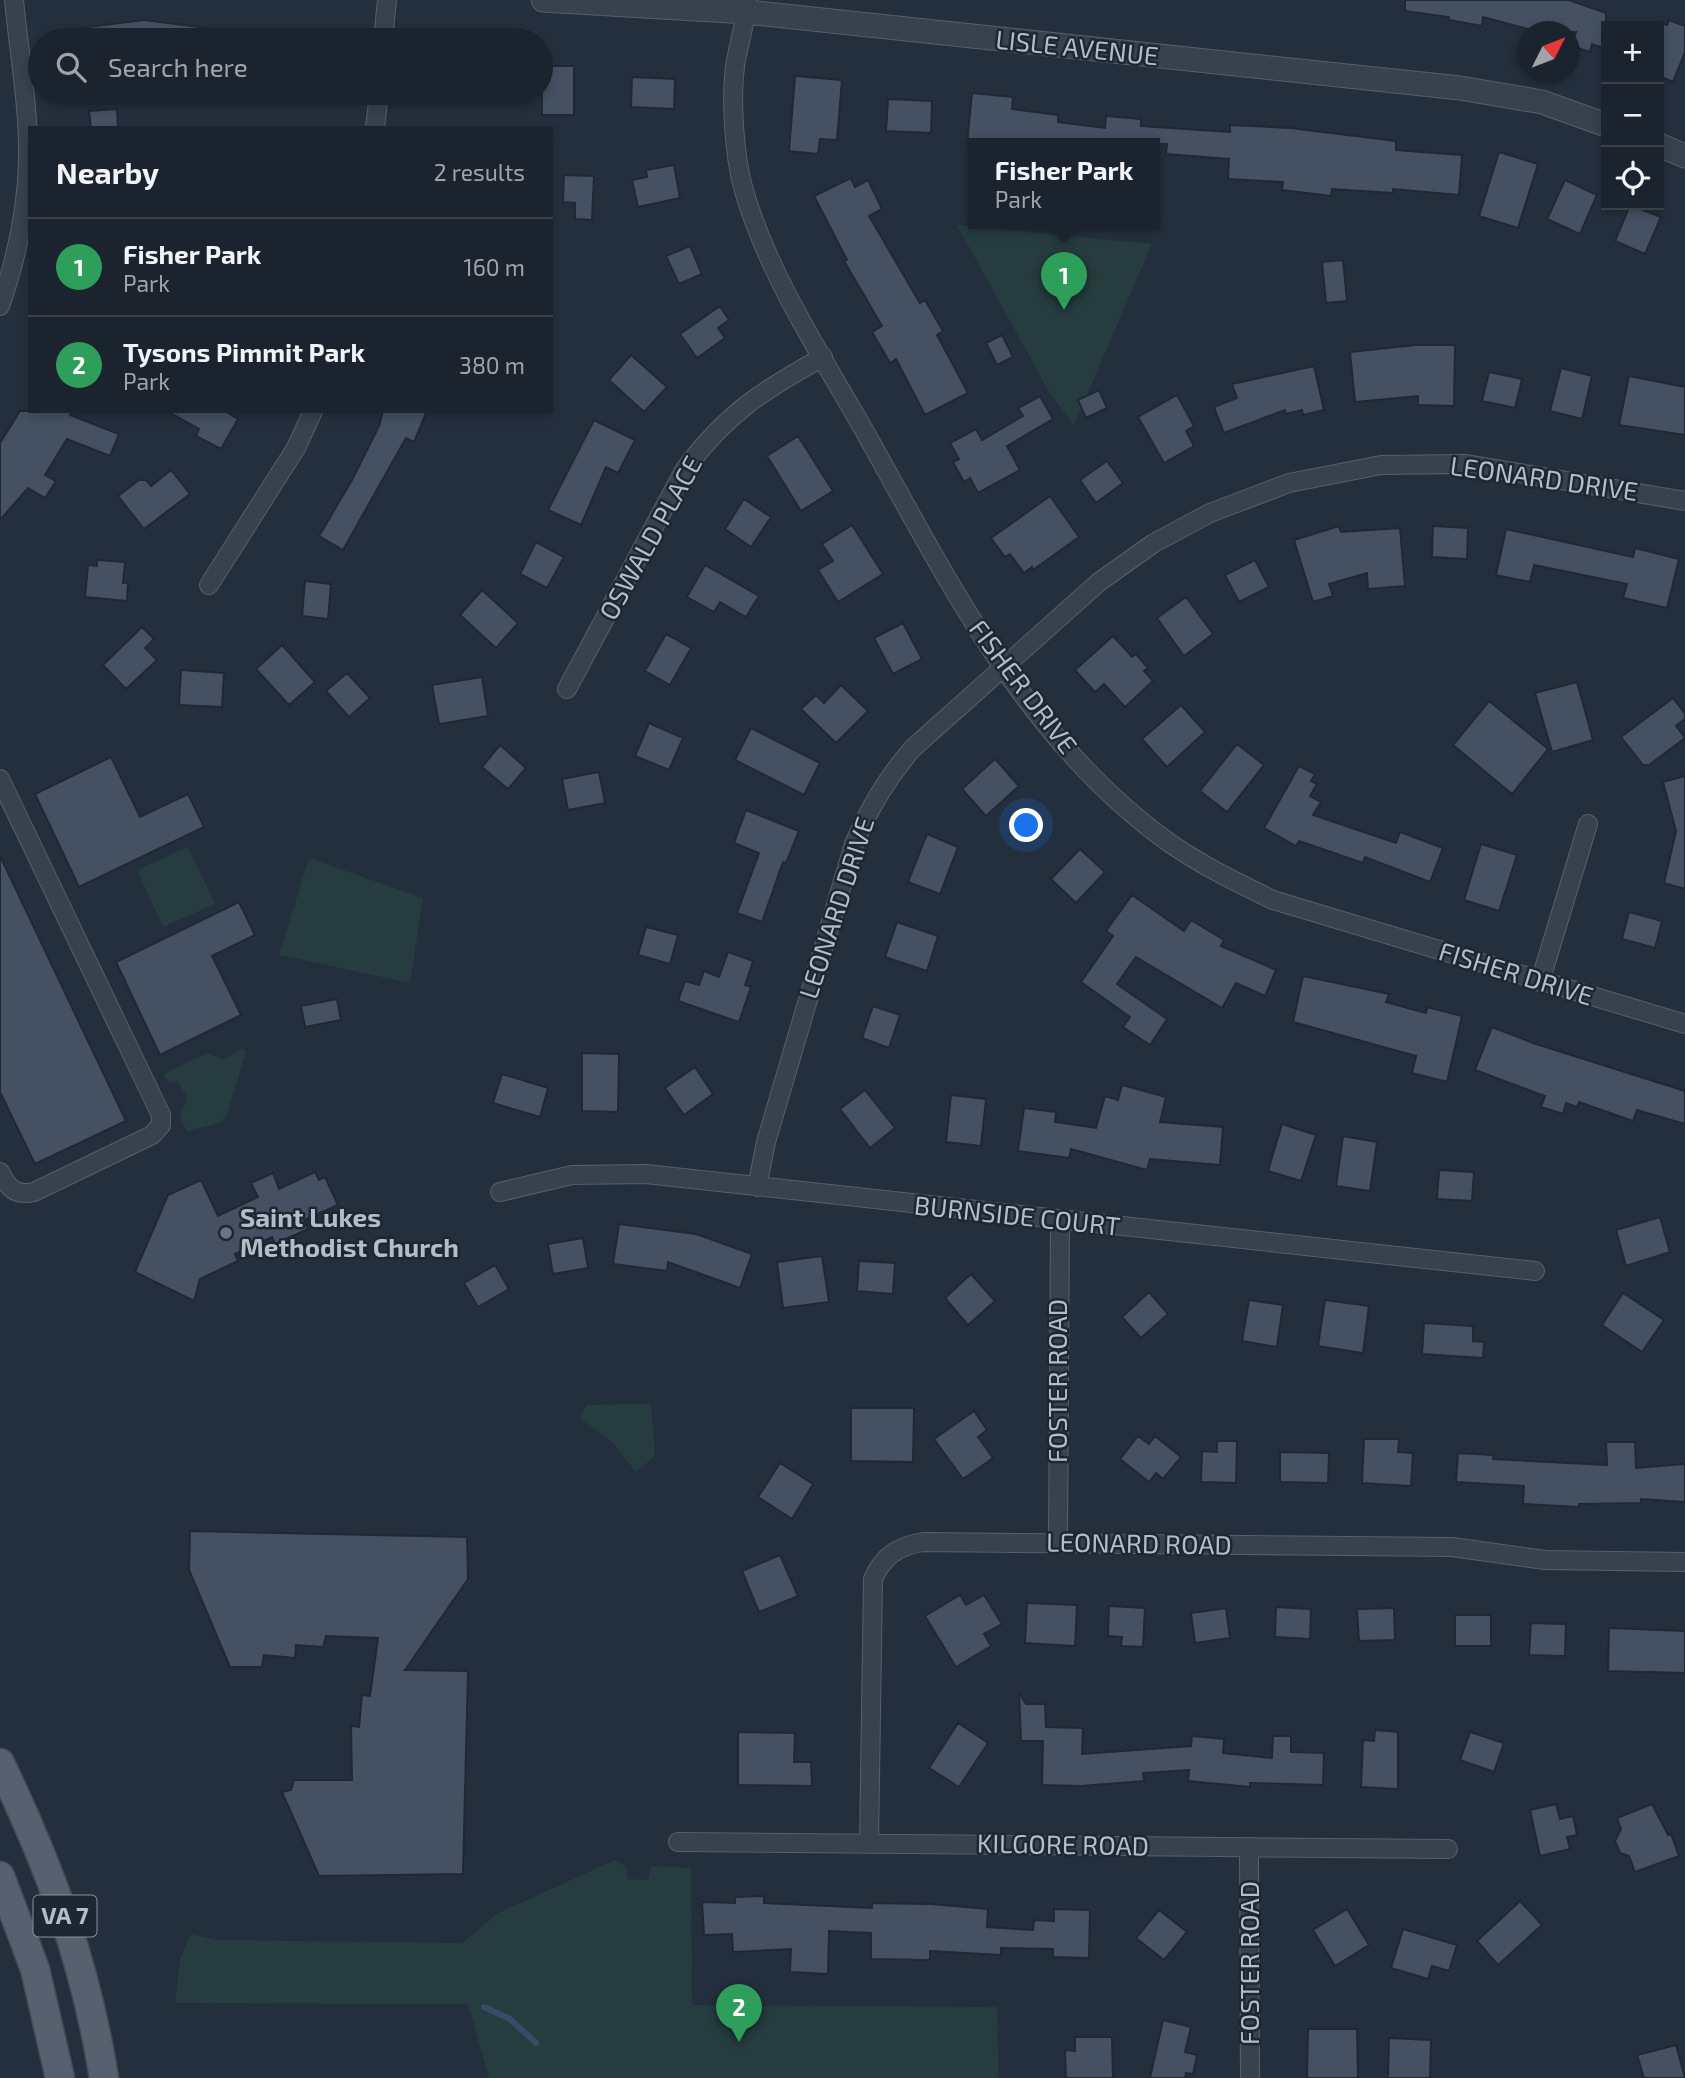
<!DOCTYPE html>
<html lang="en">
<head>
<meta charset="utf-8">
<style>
	:root { --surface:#1b232e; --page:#242b36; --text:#f1f3f6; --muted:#a0a4aa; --line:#39404a; --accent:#8ab4f8 }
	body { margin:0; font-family:"Exo 2",sans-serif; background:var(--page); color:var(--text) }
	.controls { position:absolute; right:21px; top:21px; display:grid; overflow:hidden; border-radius:0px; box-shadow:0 4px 10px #0003 }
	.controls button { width:63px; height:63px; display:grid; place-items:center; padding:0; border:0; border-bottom:2px solid var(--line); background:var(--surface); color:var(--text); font:35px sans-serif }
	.compass { position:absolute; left:1517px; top:21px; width:63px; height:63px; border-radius:50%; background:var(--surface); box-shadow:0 4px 10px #0003; rotate:48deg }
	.you { position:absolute; left:1027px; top:826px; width:24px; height:24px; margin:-18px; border:5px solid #fff; border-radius:50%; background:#1a73e8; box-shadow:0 0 0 10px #1a73e833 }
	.badge { display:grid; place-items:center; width:46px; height:46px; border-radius:50%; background:var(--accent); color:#fff; font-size:23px; font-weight:700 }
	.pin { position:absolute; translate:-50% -58px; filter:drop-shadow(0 2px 4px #0008) }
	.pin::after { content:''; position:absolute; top:37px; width:24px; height:21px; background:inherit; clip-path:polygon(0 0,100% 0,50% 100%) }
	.popup { position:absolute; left:968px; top:138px; width:192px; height:91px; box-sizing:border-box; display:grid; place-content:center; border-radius:0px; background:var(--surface); filter:drop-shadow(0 2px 5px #0005); font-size:23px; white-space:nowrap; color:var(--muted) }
	.popup b { font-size:26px; color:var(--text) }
	.popup::after { content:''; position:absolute; left:50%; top:100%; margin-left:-14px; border:14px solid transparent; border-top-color:var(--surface) }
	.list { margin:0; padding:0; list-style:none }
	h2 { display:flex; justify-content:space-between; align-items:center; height:91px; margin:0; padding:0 28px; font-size:30px }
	h2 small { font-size:23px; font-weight:400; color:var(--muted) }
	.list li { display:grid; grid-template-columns:46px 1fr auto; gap:21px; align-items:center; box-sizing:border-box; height:98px; padding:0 28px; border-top:2px solid var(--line) }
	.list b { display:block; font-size:26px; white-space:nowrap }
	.list p { margin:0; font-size:23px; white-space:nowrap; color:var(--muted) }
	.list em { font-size:23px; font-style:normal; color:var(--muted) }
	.icon { flex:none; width:38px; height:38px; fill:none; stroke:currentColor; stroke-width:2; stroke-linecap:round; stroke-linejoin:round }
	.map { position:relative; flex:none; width:1685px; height:2078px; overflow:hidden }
	.search { position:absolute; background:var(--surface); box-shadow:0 4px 10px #0003; left:28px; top:28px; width:525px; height:77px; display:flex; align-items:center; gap:18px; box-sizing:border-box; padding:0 24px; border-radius:38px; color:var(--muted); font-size:26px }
	.panel { position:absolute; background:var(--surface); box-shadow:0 4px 10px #0003; left:28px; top:126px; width:525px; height:287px; border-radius:0px }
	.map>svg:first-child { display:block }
	.green { fill:#263c3f }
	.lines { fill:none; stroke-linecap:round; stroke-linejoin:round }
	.stream { stroke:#394c67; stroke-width:6 }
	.building { fill:#455162; stroke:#1f2835; stroke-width:2 }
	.minor-casing { stroke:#565f6c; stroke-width:20 }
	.tertiary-casing { stroke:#565f6c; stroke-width:25 }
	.primary-casing { stroke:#414a57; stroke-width:31 }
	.minor { stroke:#38414e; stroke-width:18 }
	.tertiary { stroke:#38414e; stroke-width:23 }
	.primary { stroke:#56606e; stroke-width:28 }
	.worship-dot { fill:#6b7280; stroke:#1d2633; stroke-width:2.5 }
	.labels { text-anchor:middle; stroke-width:5; stroke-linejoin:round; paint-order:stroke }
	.shield { fill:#1d2633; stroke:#878f9c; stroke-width:2 }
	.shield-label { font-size:24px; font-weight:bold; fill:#b4bcc9 }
	.street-label { font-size:26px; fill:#b4bcc9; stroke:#1d2633 }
	.poi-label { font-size:26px; font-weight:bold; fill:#b4bcc9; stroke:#1d2633; text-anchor:start }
</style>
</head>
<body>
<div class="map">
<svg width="1685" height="2078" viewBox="0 0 1685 2078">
	<rect width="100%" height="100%" fill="#242f3e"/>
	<path class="green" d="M957,225L1152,244L1074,425L1048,390Z
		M188,847L215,904L163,927L137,870Z
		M309,858L423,898L410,983L279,955Z
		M242,1048L246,1052L226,1117L219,1123L187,1131L180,1117L187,1098L178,1081L169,1083L163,1074L208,1053L224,1060Z
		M651,1404L655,1456L636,1472L612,1442L580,1419L586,1405Z
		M615,1860L626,1867L628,1879L648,1880L651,1866L691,1868L692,2005L997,2007L999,2078H489L468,2004L175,2003L180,1959L191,1934L215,1940L462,1943L498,1913Z"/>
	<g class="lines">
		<path class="stream" d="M484,2007L510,2019L536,2043"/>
	</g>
	<path class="building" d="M1405,0H1569L1606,13V49L1592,44L1590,52L1571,46L1576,32H1539L1483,17L1482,26L1449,20V17L1405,11Z
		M144,20L207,28V40H72V29Z
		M1669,20L1685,26V52L1673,82L1659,76V22L1667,25Z
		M542,66H574V115H542Z
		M795,76L842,80L837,140L820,139L818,154L789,151Z
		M632,77L675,79L674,109L631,107Z
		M972,93L1013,97L1012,109L1058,115V122L1105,128L1106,116L1141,119V126L1230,132V125L1290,128L1396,141V150L1462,155L1459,195L1393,189V193L1332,189L1331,196L1282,190L1283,182L1228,179L1229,159L1166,154L1167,144H967Z
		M888,99L932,101L931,133L886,131Z
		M117,109L118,128H91L89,111Z
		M1499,152L1538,164L1518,228L1479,216Z
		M674,165L680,198L638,207L632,180L647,177L646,170Z
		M564,175L594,176L592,220L575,219V203L563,202Z
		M851,178L855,187L868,180L882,209L869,216L920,303L925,300L943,331L937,335L968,393L925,415L896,359L890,363L872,332L882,326L844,261L847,260L814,196Z
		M1565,180L1597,195L1580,234L1547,219Z
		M1630,205L1661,217L1645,254L1615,241Z
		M690,246L702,274L679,284L666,256Z
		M1343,260L1347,301L1326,303L1322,262Z
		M720,306L729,320L718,328L725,338L697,358L680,334Z
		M1002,335L1013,357L997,365L986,343Z
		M1416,345H1455L1454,406L1418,405V396L1355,402L1350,352Z
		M631,355L667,387L644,412L609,380Z
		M1314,366L1324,410L1303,415L1302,410L1286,414L1285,410L1224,433L1214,407L1237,398L1232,384Z
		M1561,368L1592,376L1582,419L1550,411Z
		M1489,372L1522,379L1515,408L1482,401Z
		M1629,376L1685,387V435L1619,425Z
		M1099,390L1107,408L1086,418L1078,400Z
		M1177,395L1194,426L1186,431L1194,446L1164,463L1138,417Z
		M1040,396L1053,419L1007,446L1020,470L978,493L970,478L964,482L953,462L959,459L950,443L976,429L982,440L1023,416L1018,408Z
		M20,411H72L70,415L119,434L110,456L67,439L45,475L56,481L45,498L28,488L0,520V443Z
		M167,411H225L238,419L221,449L196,436L199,429Z
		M383,411H427L414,442L406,438L343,550L319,536L352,480L379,426Z
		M594,420L635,440L618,473L606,467L581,525L548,510Z
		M798,436L833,491L801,511L767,456Z
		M1107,461L1123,483L1096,503L1080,480Z
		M171,470L190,494L144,529L118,496L139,480H146L151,486Z
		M1050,496L1079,537L1033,570L1032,567L1024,573L1010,554L1005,557L991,538Z
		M744,499L771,517L751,547L725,529Z
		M852,525L883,574L838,602L818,570L833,561L822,544Z
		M1339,526L1341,532L1400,528L1405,586L1368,589L1367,573L1329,584L1333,596L1313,602L1294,540Z
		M1433,526L1468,528L1467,559L1432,557Z
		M1506,529L1633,557L1635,548L1679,559L1667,608L1623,598L1627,584L1534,565L1530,582L1496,575Z
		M536,542L564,557L547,588L520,574Z
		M97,560L125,562L123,583H128L127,601L85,597L88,565L97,566Z
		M1255,560L1269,587L1239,602L1225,575Z
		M705,565L759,596L746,617L720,602L714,612L687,597Z
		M305,581L331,584L328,619L302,616Z
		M482,590L518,623L496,648L460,615Z
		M1186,597L1213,634L1184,656L1157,618Z
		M903,623L922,659L893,674L874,638Z
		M142,627L154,639L145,648L157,660L126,689L103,665Z
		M666,634L691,648L670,685L645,671Z
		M1113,636L1132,657L1136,654L1148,668L1144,671L1153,681L1125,707L1104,684L1095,692L1075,670Z
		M282,645L315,682L289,705L256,669Z
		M181,670L224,673L222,707L179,705Z
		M347,673L370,698L349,717L326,691Z
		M482,677L488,716L439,724L432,685Z
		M1577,682L1593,740L1552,752L1535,693Z
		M841,685L868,711L836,743L801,709L816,695L824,703Z
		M1673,698L1685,714V719L1676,726L1685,738L1649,765H1643L1621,737Z
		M1489,701L1548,749L1512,794L1453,745Z
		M1181,705L1205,732L1167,767L1142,739Z
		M649,723L683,738L669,770L635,756Z
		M751,728L820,763L804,795L735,760Z
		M1237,744L1264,765L1227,812L1200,791Z
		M500,745L526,768L508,789L482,767Z
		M111,757L140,817L188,794L204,827L79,887L35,794Z
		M995,759L1019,786L986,816L962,789Z
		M1299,766L1315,774L1311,781L1317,784L1310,796L1321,802L1313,815L1396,843L1400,832L1443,848L1430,882L1365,857L1363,863L1299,841L1296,846L1264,828Z
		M599,772L605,803L568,810L562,779Z
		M1685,776V889L1664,883L1676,831L1663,782Z
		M746,810L799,831L786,863L783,862L762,922L737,913L759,853L734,843Z
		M927,834L958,847L940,894L908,882Z
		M1481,844L1517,855L1499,911L1464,900Z
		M1080,849L1105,872L1076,903L1051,879Z
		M0,856L126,1121L35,1164L0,1092Z
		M1132,895L1184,931L1191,920L1224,940L1221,946L1276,970L1265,996L1236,983L1222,1008L1136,957L1117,984L1167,1019L1150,1045L1123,1027L1130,1017L1081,982L1113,936L1106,931Z
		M239,902L255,935L212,956L241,1015L160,1055L116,962Z
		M1629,912L1662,921L1655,948L1622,939Z
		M897,922L938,936L927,971L885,957Z
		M646,927L678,935L670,964L638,955Z
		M728,952L753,961L745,985L751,987L739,1022L678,1001L685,981L699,985L704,971L719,977Z
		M1303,976L1389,994L1386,1002L1426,1013L1427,1007L1462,1016L1447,1082L1412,1073L1416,1056L1293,1022Z
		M337,999L341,1020L305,1027L301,1006Z
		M873,1006L900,1015L889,1048L862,1038Z
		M1492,1027L1533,1043L1685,1091V1124L1637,1110L1633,1121L1579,1102L1577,1107L1566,1103L1563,1114L1541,1107L1545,1096L1475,1070Z
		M582,1053L619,1054L618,1112L582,1111Z
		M695,1067L713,1094L684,1115L665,1088Z
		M502,1074L548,1088L540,1117L493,1103Z
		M1122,1085L1166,1097L1160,1122L1223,1127L1220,1165L1150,1159L1147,1170L1071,1149L1069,1158L1018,1151L1024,1108L1056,1112L1055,1122L1096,1128L1105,1096L1118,1100Z
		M865,1090L895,1128L870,1148L840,1109Z
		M951,1095L986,1099L981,1146L946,1142Z
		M1282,1124L1316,1135L1301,1181L1268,1171Z
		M1343,1136L1377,1142L1370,1191L1336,1186Z
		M1439,1170L1474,1172L1472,1201L1437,1199Z
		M315,1172L319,1180L325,1177L338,1205L304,1220L308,1229L275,1244L272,1237L235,1254L238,1261L200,1279L194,1301L135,1272L168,1195L201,1180L218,1216L258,1197L251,1183L273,1173L279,1189Z
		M1660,1217L1670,1252L1626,1266L1616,1230Z
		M619,1224L696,1234L752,1254L740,1288L668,1262L667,1271L613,1264Z
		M583,1238L588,1268L553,1274L548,1244Z
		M822,1256L829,1302L783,1308L777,1262Z
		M859,1261L895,1263L893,1294L857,1291Z
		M495,1265L509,1289L478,1307L464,1283Z
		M971,1274L995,1301L968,1325L945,1298Z
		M1149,1292L1168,1314L1141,1338L1122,1317Z
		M1623,1293L1664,1320L1642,1352L1602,1325Z
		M1249,1300L1283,1305L1277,1347L1242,1341Z
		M1325,1300L1369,1306L1363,1353L1318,1346Z
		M1424,1323L1473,1326V1341L1484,1342L1483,1358L1422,1354Z
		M851,1408H914L913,1462L851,1461Z
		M974,1411L987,1430L978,1437L993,1458L963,1479L934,1439Z
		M1138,1436L1149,1444L1155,1436L1181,1457L1163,1479L1156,1473L1149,1482L1120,1459Z
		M1364,1439H1399L1398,1452L1413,1453L1411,1486L1362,1483Z
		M1217,1441H1237L1236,1483L1201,1482L1202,1451L1217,1452Z
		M1606,1442H1635L1636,1468L1685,1464V1502L1641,1499V1503L1579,1504V1507L1523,1504L1524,1486L1456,1482L1458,1453L1493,1455V1459L1607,1465Z
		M1280,1452L1329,1453L1328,1483L1280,1482Z
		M780,1463L813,1484L792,1519L758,1497Z
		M190,1531L467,1537L468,1579L405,1670L468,1671L463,1874L319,1876L282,1792L291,1790L294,1780H352L351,1726L359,1727L362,1695L370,1696L378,1638L326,1636L323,1647L296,1645L295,1658L264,1655L262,1667H230L189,1570Z
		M780,1555L798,1596L759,1612L742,1571Z
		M960,1595L966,1605L984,1595L1002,1624L984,1634L991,1646L956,1667L925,1616Z
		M1027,1603L1077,1605L1075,1646L1025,1643Z
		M1109,1606L1145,1608L1143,1647L1121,1646L1122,1637L1108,1636Z
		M1276,1607L1311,1609L1310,1639L1275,1637Z
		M1226,1608L1230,1638L1195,1643L1191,1613Z
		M1394,1608L1395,1640L1359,1641L1357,1609Z
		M1455,1615H1491V1646H1455Z
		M1531,1623L1566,1624L1565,1656L1529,1655Z
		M1609,1628L1685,1631V1673L1608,1671Z
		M1019,1692L1026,1704H1045L1046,1727L1083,1728L1082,1754L1191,1746L1192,1736L1224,1739L1223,1753L1272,1758L1273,1736H1291V1752L1324,1753L1323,1785L1250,1783V1787L1188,1781L1189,1770L1143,1773L1144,1781L1081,1786L1042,1785L1043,1741H1021Z
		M958,1723L988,1743L959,1787L929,1768Z
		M1375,1730L1398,1732V1789L1361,1787L1363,1740L1374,1741Z
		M738,1732L795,1733L794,1762H811L812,1786L738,1785Z
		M1470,1732L1504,1743L1494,1772L1460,1760Z
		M1556,1804L1560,1819L1573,1816L1577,1835L1567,1837L1570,1849L1540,1856L1530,1810Z
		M1652,1804L1668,1835L1671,1834L1679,1856L1635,1872L1629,1856L1620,1853L1615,1841L1621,1829L1617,1818Z
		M764,1896V1903L872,1908V1903L931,1904L988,1909L987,1927L1033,1930L1034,1920L1054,1921V1909L1090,1910L1089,1958L1053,1957V1949L1001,1948V1955L930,1951V1960L871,1959V1933L829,1931L828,1974L790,1972L791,1949L733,1952L732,1934L704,1935L702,1902L735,1903V1897Z
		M1520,1901L1542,1925L1498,1965L1477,1941Z
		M1347,1909L1369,1945L1335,1966L1313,1930Z
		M1159,1910L1187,1932L1164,1960L1136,1938Z
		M1403,1929L1457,1945L1449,1971L1432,1966L1428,1979L1391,1968Z
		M1163,2020L1191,2027L1185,2052L1197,2055L1193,2074L1186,2073L1185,2078H1150Z
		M1308,2029H1357L1358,2078H1307Z
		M1075,2037H1112L1113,2078H1066L1065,2050L1075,2051Z
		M1389,2038L1431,2040L1430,2078H1388Z
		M1676,2045L1685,2078H1644L1637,2055Z"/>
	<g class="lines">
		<g class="minor-casing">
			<path id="minor" d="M747,0C746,20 740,40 736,60C730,95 734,156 744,191C769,276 822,356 865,432C949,582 1027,742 1171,844C1203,866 1238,883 1273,900L1685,1024
				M383,40L387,0
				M375,128L379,93
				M0,306C16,260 27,210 28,160C29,107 19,53 14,0
				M209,585L296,448L313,411
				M567,689L685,469C727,413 762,391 823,357
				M0,779L161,1115V1125L152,1135L34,1192C15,1196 9,1189 0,1172
				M1540,982L1588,824
				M757,1187L766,1142L854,844C870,807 887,778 913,748L1099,582L1154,543L1210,513L1289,483L1381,465L1466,464L1685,501
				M500,1192L572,1175L646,1174L1535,1271
				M1058,1543L1060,1219
				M678,1842L1448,1849
				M869,1844L873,1579C883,1556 898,1546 923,1542L1452,1547L1545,1560L1685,1562
				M1249,1847L1250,2078"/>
		</g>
		<g class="tertiary-casing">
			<path id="tertiary" d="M543,0L747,12L1460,88L1542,102L1606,125
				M1659,145L1685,156"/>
		</g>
		<g class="primary-casing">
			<path id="primary" d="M0,1763C51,1870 85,1961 104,2078
				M0,1876L35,1969L60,2078"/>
		</g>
		<use href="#minor" class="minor"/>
		<use href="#tertiary" class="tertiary"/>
		<use href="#primary" class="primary"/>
	</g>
	<circle class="worship-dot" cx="226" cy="1233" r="7"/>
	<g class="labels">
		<rect class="shield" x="33.5" y="1895.5" width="63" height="41" rx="5"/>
		<g class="shield-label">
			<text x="65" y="1924">VA 7</text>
		</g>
		<g class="street-label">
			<text transform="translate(1077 48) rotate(6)" y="9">LISLE AVENUE</text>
			<text transform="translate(1544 479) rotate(8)" y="9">LEONARD DRIVE</text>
			<text transform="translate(651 538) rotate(-61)" y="9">OSWALD PLACE</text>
			<text transform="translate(1023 687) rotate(53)" y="9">FISHER DRIVE</text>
			<text transform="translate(837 908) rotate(-72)" y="9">LEONARD DRIVE</text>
			<text transform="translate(1516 974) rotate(17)" y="9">FISHER DRIVE</text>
			<text transform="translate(1017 1216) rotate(6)" y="9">BURNSIDE COURT</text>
			<text transform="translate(1058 1381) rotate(-90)" y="9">FOSTER ROAD</text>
			<text transform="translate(1139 1544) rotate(1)" y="9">LEONARD ROAD</text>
			<text transform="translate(1063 1845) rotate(1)" y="9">KILGORE ROAD</text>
			<text transform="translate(1250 1963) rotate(-90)" y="9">FOSTER ROAD</text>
		</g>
		<g class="poi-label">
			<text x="240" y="1227">Saint Lukes<tspan x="240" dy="30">Methodist Church</tspan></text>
		</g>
	</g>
</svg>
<div class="controls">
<button>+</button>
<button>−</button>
<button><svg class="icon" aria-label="locate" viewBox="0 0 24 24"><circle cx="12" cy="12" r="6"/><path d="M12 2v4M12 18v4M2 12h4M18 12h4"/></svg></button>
</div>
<svg class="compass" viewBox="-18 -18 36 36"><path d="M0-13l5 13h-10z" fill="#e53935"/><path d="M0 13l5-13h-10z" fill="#a0a4aa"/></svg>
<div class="you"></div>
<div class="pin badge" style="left:1064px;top:310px;background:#2e9e5b">1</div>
<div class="popup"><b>Fisher Park</b>Park</div>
<div class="pin badge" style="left:739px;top:2042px;background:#2e9e5b">2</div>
<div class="search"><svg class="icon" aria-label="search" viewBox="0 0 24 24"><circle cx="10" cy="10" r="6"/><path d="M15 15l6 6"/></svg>Search here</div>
<section class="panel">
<h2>Nearby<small>2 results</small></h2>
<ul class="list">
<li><span class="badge" style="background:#2e9e5b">1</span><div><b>Fisher Park</b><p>Park</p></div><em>160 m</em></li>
<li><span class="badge" style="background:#2e9e5b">2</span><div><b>Tysons Pimmit Park</b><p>Park</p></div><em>380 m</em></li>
</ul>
</section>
</div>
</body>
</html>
